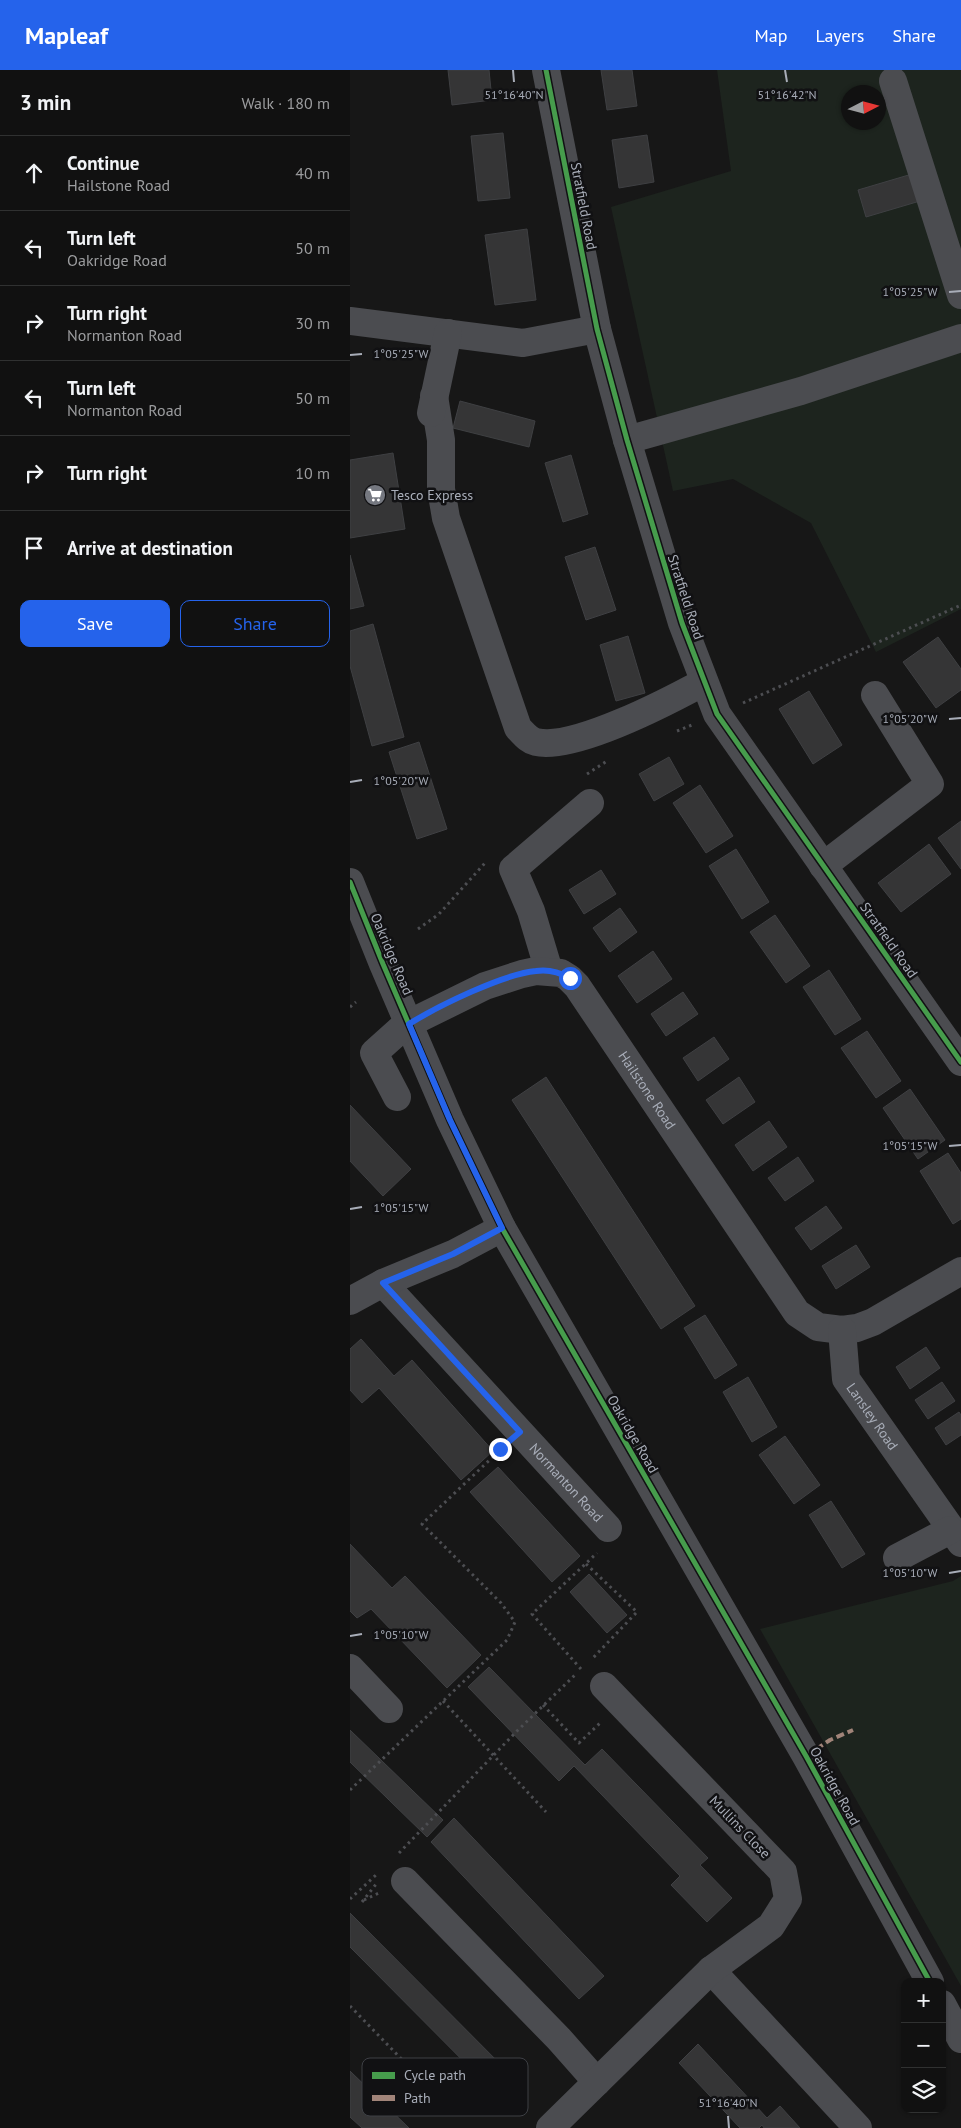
<!DOCTYPE html>
<html lang="en">
<head>
<meta charset="utf-8">
<style>
	:root { --surface:#111; --page:#1a1a1a; --text:#f1f3f6; --muted:#9c9d9f; --line:#303131; --accent:#2563eb }
	body { margin:0; font-family:"PT Sans",sans-serif; background:var(--page); color:var(--text) }
	.controls { position:absolute; right:15px; bottom:15px; display:grid; overflow:hidden; border-radius:10px; box-shadow:0 1px 4px #0004 }
	.controls button { width:45px; height:45px; display:grid; place-items:center; padding:0; border:0; border-bottom:1px solid var(--line); background:var(--surface); color:var(--text); font:25px sans-serif }
	.compass { position:absolute; left:491px; top:15px; width:45px; height:45px; border-radius:50%; background:var(--surface); box-shadow:0 1px 4px #0004; rotate:84deg }
	.stop { position:absolute; width:15px; height:15px; margin:-11px; border:4px solid #2563eb; border-radius:50%; background:#fff }
	.stop.end { background:#2563eb; border-color:#fff; box-shadow:0 1px 5px #0008 }
	.list { margin:0; padding:0; list-style:none }
	h2 { display:flex; justify-content:space-between; align-items:center; height:65px; margin:0; padding:0 20px; font-size:21px }
	h2 small { font-size:16px; font-weight:400; color:var(--muted) }
	.list li { display:grid; grid-template-columns:32px 1fr auto; gap:15px; align-items:center; box-sizing:border-box; height:75px; padding:0 20px; border-top:1px solid var(--line) }
	.list b { display:block; font-size:19px; white-space:nowrap }
	.list p { margin:0; font-size:16px; white-space:nowrap; color:var(--muted) }
	.list em { font-size:16px; font-style:normal; color:var(--muted) }
	.actions { display:flex; gap:10px; padding:15px 20px }
	.actions a { flex:1; padding:11px 0; border:1px solid var(--accent); border-radius:10px; text-align:center; font-size:18px; color:var(--accent) }
	.actions .main { background:var(--accent); color:#fff }
	.icon { flex:none; width:28px; height:28px; fill:none; stroke:currentColor; stroke-width:2; stroke-linecap:round; stroke-linejoin:round }
	.map { position:relative; flex:none; width:611px; height:2058px; overflow:hidden }
	header { display:flex; align-items:center; gap:30px; box-sizing:border-box; height:70px; padding:0 25px; background:var(--accent); color:#fff }
	header strong { font-size:24px }
	nav { display:flex; gap:28px; margin-inline-start:auto; font-size:18px }
	main { display:flex }
	aside { flex:1; background:var(--surface) }
	.map>svg:first-child { display:block }
	.green { fill:#1d241e; fill-rule:evenodd }
	.building { fill:#353536; stroke:#3f4043 }
	.lines { fill:none; stroke-linecap:round; stroke-linejoin:round }
	.path { stroke:#4d4e52; stroke-width:3; stroke-dasharray:2.5 4; stroke-linecap:butt }
	.minor { stroke:#4b4c50; stroke-width:28 }
	.quiet { stroke:#a18479; stroke-width:4; stroke-dasharray:8 4; stroke-linecap:butt }
	.cycleway-casing { stroke:#111113; stroke-width:8 }
	.cycleway { stroke:#469c4c; stroke-width:5 }
	.route { stroke:#2563eb; stroke-width:6 }
	.ticks { fill:none; stroke:#a8adb8; stroke-width:2 }
	.labels { text-anchor:middle; stroke-width:5; stroke-linejoin:round; paint-order:stroke }
	.street-label { font-size:14px; fill:#a8adb8; stroke:#111113 }
	.poi-label { font-size:14px; fill:#a8adb8; stroke:#111113; text-anchor:start }
	.key { fill:#111113; stroke:#3e4045; stroke-width:1 }
	.key-label { font-size:14px; fill:#a8adb8 }
	.ticks-label { font-size:12px; text-anchor:middle; fill:#a8adb8; stroke:#111113; stroke-width:5; stroke-linejoin:round; paint-order:stroke }
</style>
</head>
<body>
<header>
<strong>Mapleaf</strong>
<nav><a>Map</a><a>Layers</a><a>Share</a></nav>
</header>
<main>
<aside>
<h2>3 min<small>Walk · 180 m</small></h2>
<ul class="list">
<li><svg class="icon" aria-label="ahead" viewBox="0 0 24 24"><path d="M12 20V5M6 11l6-6 6 6"/></svg><div><b>Continue</b><p>Hailstone Road</p></div><em>40 m</em></li>
<li><svg class="icon" aria-label="left" viewBox="0 0 24 24"><path d="M17 20v-9H6M10 6l-5 5 5 5"/></svg><div><b>Turn left</b><p>Oakridge Road</p></div><em>50 m</em></li>
<li><svg class="icon" aria-label="right" viewBox="0 0 24 24"><path d="M7 20v-9h11M14 6l5 5-5 5"/></svg><div><b>Turn right</b><p>Normanton Road</p></div><em>30 m</em></li>
<li><svg class="icon" aria-label="left" viewBox="0 0 24 24"><path d="M17 20v-9H6M10 6l-5 5 5 5"/></svg><div><b>Turn left</b><p>Normanton Road</p></div><em>50 m</em></li>
<li><svg class="icon" aria-label="right" viewBox="0 0 24 24"><path d="M7 20v-9h11M14 6l5 5-5 5"/></svg><div><b>Turn right</b></div><em>10 m</em></li>
<li><svg class="icon" aria-label="arrive" viewBox="0 0 24 24"><path d="M6 21V4h12l-3 4 3 4H6"/></svg><div><b>Arrive at destination</b></div></li>
</ul>
<div class="actions"><a class="main">Save</a><a>Share</a></div>
</aside>
<div class="map">
<svg width="611" height="2058" viewBox="0 0 611 2058">
	<rect width="100%" height="100%" fill="#171717"/>
	<path class="green" d="M367,0H611V539L526,582L461,453L383,409L323,421L261,137L381,101ZM498,22H528V52H498Z
		M611,1506V1916L410,1559L603,1511Z"/>
	<path class="building" d="M98,0H139L142,30L102,35Z
		M251,0H282L287,36L257,40Z
		M153,63L160,128L128,131L121,66Z
		M297,65L304,112L269,118L262,70Z
		M562,104L570,131L516,147L508,120Z
		M177,159L186,230L145,235L135,165Z
		M110,331L185,351L179,377L103,358Z
		M43,383L55,459L0,468V390Z
		M221,385L238,444L213,452L195,393Z
		M245,477L266,540L236,550L215,487Z
		M0,485L14,536L0,539Z
		M23,554L54,667L22,676L0,596V561Z
		M278,566L295,623L266,631L250,575Z
		M588,567L611,599V620L586,638L553,592Z
		M459,621L492,675L463,694L429,639Z
		M69,672L97,759L67,769L39,682Z
		M319,687L334,714L304,731L289,704Z
		M350,715L383,766L356,783L323,733Z
		M611,751V799L588,768Z
		M579,774L601,804L551,842L528,813Z
		M386,779L419,832L392,849L359,796Z
		M251,800L266,824L234,844L219,820Z
		M270,838L287,862L260,882L243,858Z
		M425,845L460,896L436,913L400,862Z
		M303,881L322,909L287,933L268,906Z
		M479,900L511,949L485,965L453,917Z
		M333,922L348,944L316,966L301,944Z
		M517,961L551,1011L526,1028L491,978Z
		M364,967L379,989L348,1011L333,988Z
		M196,1007L345,1236L311,1259L162,1030Z
		M389,1007L405,1032L373,1054L356,1030Z
		M560,1019L595,1070L568,1089L533,1038Z
		M0,1035L61,1099L33,1126L0,1091Z
		M419,1051L437,1077L403,1101L385,1075Z
		M598,1083L611,1103V1149L603,1154L570,1101Z
		M448,1087L464,1111L435,1131L418,1108Z
		M476,1136L492,1158L461,1180L445,1158Z
		M506,1175L520,1197L486,1219L472,1196Z
		M355,1245L387,1295L365,1309L334,1258Z
		M11,1269L44,1306L62,1290L143,1381L111,1410L29,1318L12,1333L0,1320V1279Z
		M576,1277L590,1298L560,1319L546,1297Z
		M398,1307L427,1357L402,1372L373,1322Z
		M592,1312L605,1331L578,1349L565,1330Z
		M609,1342L611,1345V1365L596,1375L585,1358Z
		M435,1366L470,1415L444,1434L409,1385Z
		M148,1397L230,1486L202,1512L120,1422Z
		M481,1431L515,1484L492,1498L459,1445Z
		M0,1474L42,1518L55,1506L131,1585L97,1618L21,1539L7,1548L0,1541Z
		M239,1504L277,1545L257,1563L220,1522Z
		M139,1597L235,1695L252,1679L358,1788L350,1795L382,1828L357,1852L321,1815L330,1806L224,1696L209,1711L118,1617Z
		M0,1660L93,1750L77,1767L0,1692Z
		M104,1748L254,1906L229,1929L81,1772Z
		M0,1843L176,2020L159,2037L0,1877Z
		M348,1974L417,2048L430,2036L450,2058H414L412,2055L409,2058H390L329,1993Z
		M0,2001L59,2058H12L0,2047Z"/>
	<g class="lines">
		<path class="path" d="M393,633L611,535
			M327,661L342,655
			M237,704L257,691
			M68,859L89,844L135,793
			M0,937L6,932
			M236,1494L287,1542L241,1590
			M231,1599L182,1544L247,1483
			M93,1631L196,1742
			M193,1635L229,1673L250,1653
			M0,1720L157,1570L165,1552L151,1533L72,1454L148,1382
			M49,1783L167,1661L227,1603
			M0,1829L26,1805
			M14,1830L29,1823
			M12,1832L27,1813
			M0,1936L65,2003"/>
		<g class="minor">
			<path d="M196,0L247,259L277,370L332,553L367,644L611,992"/>
			<path d="M543,11L611,225"/>
			<path d="M0,251L173,273L247,259"/>
			<path d="M84,326L91,370V419L96,448L168,658C174,664 178,670 186,672C224,681 319,631 354,612"/>
			<path d="M81,343L98,263"/>
			<path d="M277,370L451,321L611,268"/>
			<path d="M473,796L580,714L525,625"/>
			<path d="M0,812L33,894L100,1050L152,1158L456,1686L580,1912"/>
			<path d="M199,901L181,841L163,799L240,733"/>
			<path id="s1" d="M47,1027L24,983L53,957L66,950L135,916L172,904L186,901L211,903L219,908L227,916L447,1243L468,1257L492,1260L507,1258L523,1252L611,1201"/>
			<path id="s2" d="M33,1213L258,1458"/>
			<path d="M0,1231L33,1213L103,1184L152,1158"/>
			<path id="s3" d="M492,1260L496,1309L611,1473"/>
			<path d="M547,1488L600,1460"/>
			<path d="M0,1598L39,1639"/>
			<path d="M55,1811L209,1969L247,2012"/>
			<path d="M361,1900L508,2058"/>
			<path d="M592,1934L611,1969"/>
			<path d="M200,2058L361,1900L421,1856L438,1829L433,1802L254,1616"/>
		</g>
		<path class="quiet" d="M456,1686L480,1670L503,1660"/>
		<g class="cycleway-casing">
			<path id="cycleway" d="M196,0L247,259L277,370L332,553L367,644L611,992
				M0,812L33,894L100,1050L152,1158L456,1686L580,1912"/>
		</g>
		<use href="#cycleway" class="cycleway"/>
	</g>
	<g class="lines">
		<path class="route" d="M150,1379L170,1362L33,1213L103,1184L152,1158L100,1050L59,954C88,936 153,904 186,901C198,899 209,902 220,908"/>
	</g>
	<path class="ticks" d="M163,0L164,12M435,0L437,12M599,222L611,221M0,285L12,284M599,649L611,648M0,712L12,710M599,1076L611,1075M0,1139L12,1137M599,1503L611,1501M0,1566L12,1564M378,2046L379,2058"/>
	<defs>
		<g id="supermarket-disc" transform="scale(1.125)"><circle r="9.5" fill="#757880" stroke="#111113"/><path d="M-6-5.5h2.5l.6 2H6L4.5 2H-2.5L-4.4-4H-6ZM-1.5 3.2a1.3 1.3 0 1 0 .1 0ZM3 3.2a1.3 1.3 0 1 0 .1 0Z" fill="#fff"/></g>
	</defs>
	<g fill-rule="evenodd">
		<use href="#supermarket-disc" x="25" y="425"/>
	</g>
	<g class="labels">
		<g class="street-label">
			<text transform="translate(234 136) rotate(79)" y="5">Stratfield Road</text>
			<text transform="translate(336 527) rotate(72)" y="5">Stratfield Road</text>
			<text transform="translate(539 870) rotate(55)" y="5">Stratfield Road</text>
			<text transform="translate(42 884) rotate(67)" y="5">Oakridge Road</text>
			<text dy="5" stroke="none"><textPath href="#s1" startOffset="405">Hailstone Road</textPath></text>
			<text dy="5" stroke="none"><textPath href="#s3" startOffset="95">Lansley Road</textPath></text>
			<text transform="translate(283 1364) rotate(60)" y="5">Oakridge Road</text>
			<text dy="5" stroke="none"><textPath href="#s2" startOffset="271">Normanton Road</textPath></text>
			<text transform="translate(485 1716) rotate(61)" y="5">Oakridge Road</text>
			<text transform="translate(390 1757) rotate(46)" y="5">Mullins Close</text>
		</g>
		<g class="poi-label">
			<text x="41" y="430">Tesco Express</text>
		</g>
	</g>
	<rect x="12" y="1988" width="166" height="58" rx="8" class="key"/>
	<rect x="22" y="2002" width="23" height="7" fill="#469c4c"/>
	<rect x="22" y="2025" width="23" height="6" fill="#a18479"/>
	<g class="key-label">
		<text x="54" y="2010">Cycle path</text>
		<text x="54" y="2033">Path</text>
	</g>
	<g class="ticks-label">
		<text x="164" y="29">51°16'40"N</text>
		<text x="437" y="29">51°16'42"N</text>
		<text x="560" y="226">1°05'25"W</text>
		<text x="51" y="288">1°05'25"W</text>
		<text x="560" y="653">1°05'20"W</text>
		<text x="51" y="715">1°05'20"W</text>
		<text x="560" y="1080">1°05'15"W</text>
		<text x="51" y="1142">1°05'15"W</text>
		<text x="560" y="1507">1°05'10"W</text>
		<text x="51" y="1569">1°05'10"W</text>
		<text x="378" y="2037">51°16'40"N</text>
	</g>
</svg>
<div class="controls">
<button>+</button>
<button>−</button>
<button><svg class="icon" aria-label="layers" viewBox="0 0 24 24"><path d="M12 4l9 5-9 5-9-5zM3 14l9 5 9-5"/></svg></button>
</div>
<svg class="compass" viewBox="-18 -18 36 36"><path d="M0-13l5 13h-10z" fill="#e53935"/><path d="M0 13l5-13h-10z" fill="#9c9d9f"/></svg>
<div class="stop" style="left:220px;top:908px"></div>
<div class="stop end" style="left:150px;top:1379px"></div>
</div>
</main>
</body>
</html>
